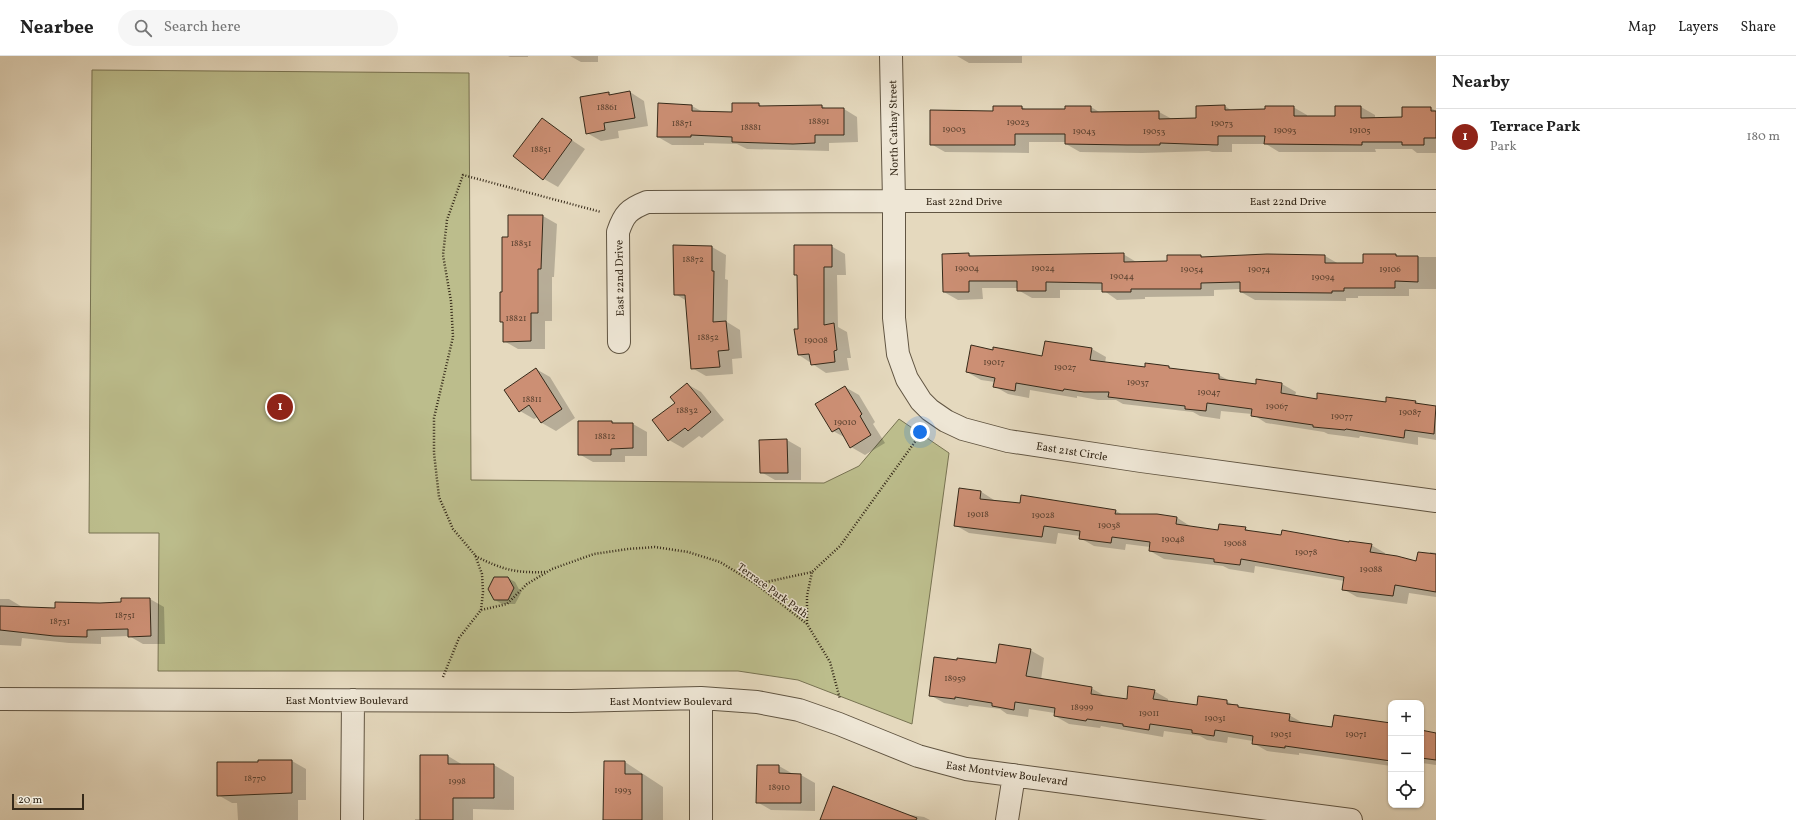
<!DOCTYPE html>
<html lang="en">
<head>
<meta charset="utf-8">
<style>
	:root { --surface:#fff; --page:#f6f6f6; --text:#222; --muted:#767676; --line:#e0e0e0; --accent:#8f2418 }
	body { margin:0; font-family:Vollkorn,serif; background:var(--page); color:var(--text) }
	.controls { position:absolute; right:12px; bottom:12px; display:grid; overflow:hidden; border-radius:8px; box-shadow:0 1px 3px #0004 }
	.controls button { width:36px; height:36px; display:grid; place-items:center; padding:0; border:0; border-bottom:1px solid var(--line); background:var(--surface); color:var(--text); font:20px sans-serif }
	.scale { position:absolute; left:12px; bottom:10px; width:72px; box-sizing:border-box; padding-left:4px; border:2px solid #352919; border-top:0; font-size:11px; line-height:14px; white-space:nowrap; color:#352919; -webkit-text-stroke:3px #eee6d5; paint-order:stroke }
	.you { position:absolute; left:920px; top:376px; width:14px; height:14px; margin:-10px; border:3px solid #fff; border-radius:50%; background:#1a73e8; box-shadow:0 0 0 6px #1a73e833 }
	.badge { display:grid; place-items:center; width:26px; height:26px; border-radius:50%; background:var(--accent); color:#fff; font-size:13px; font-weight:700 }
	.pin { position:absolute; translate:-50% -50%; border:2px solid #fff; box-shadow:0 1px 4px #0006 }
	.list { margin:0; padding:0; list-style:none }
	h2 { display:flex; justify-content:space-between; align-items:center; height:52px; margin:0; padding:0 16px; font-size:17px }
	h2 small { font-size:13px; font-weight:400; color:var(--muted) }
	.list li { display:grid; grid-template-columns:26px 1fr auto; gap:12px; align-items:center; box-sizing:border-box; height:56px; padding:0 16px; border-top:1px solid var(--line) }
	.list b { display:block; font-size:15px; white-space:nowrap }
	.list p { margin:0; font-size:13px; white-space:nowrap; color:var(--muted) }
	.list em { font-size:13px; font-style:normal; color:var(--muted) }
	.icon { flex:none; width:22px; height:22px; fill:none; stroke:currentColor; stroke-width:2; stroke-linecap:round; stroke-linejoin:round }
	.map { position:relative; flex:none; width:1436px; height:764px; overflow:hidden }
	header { display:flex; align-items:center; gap:24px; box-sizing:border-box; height:56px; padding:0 20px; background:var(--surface); border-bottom:1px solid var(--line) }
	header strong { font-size:19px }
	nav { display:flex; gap:22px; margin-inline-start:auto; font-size:14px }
	.search { width:280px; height:36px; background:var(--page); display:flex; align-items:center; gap:10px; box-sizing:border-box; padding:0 14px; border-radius:22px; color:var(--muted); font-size:15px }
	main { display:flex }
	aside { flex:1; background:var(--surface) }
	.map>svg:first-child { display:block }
	.green { fill:#bcbd8c; stroke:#787352 }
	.shadow { fill:#0003 }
	.building { fill:#cc8f74; stroke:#352919 }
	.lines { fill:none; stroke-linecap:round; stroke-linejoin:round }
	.street-casing { stroke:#615542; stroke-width:24 }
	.path { stroke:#352919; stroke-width:2.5; stroke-dasharray:1 2; stroke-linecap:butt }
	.street { stroke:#eee6d5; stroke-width:22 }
	.labels { text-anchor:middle; stroke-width:3; stroke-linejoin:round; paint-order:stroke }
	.number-label { font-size:9px; fill:#5b4230 }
	.street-label { font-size:11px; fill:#352919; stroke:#eee6d5 }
</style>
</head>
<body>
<header>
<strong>Nearbee</strong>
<div class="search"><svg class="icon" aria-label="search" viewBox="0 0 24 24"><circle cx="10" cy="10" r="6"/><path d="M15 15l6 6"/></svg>Search here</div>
<nav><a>Map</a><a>Layers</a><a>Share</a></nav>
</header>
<main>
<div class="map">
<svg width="1436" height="764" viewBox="0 0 1436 764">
	<rect width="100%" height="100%" fill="#e5d9be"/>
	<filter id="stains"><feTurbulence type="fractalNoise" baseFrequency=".005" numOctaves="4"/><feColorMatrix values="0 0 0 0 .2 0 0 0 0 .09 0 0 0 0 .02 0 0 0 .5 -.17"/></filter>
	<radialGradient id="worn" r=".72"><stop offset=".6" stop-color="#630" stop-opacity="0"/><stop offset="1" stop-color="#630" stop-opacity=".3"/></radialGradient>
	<path class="green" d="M92,14L469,17L471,424L824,427L859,410L899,363L949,397L912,668L798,624L738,615H158L159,477H89Z"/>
	<path class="shadow" d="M508,0H528V1H510Z
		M570,0H598V6H581Z
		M957,0H1022V7H969Z
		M630,36L644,45L648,70L618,75L619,82L601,85L587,77L608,37L613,40Z
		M759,48L763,51L822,50L827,53H844L857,61L858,86L829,87V95L747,93L737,88L704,87V89H672L658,81L692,50L703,56L733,57Z
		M1225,50L1232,55L1266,54L1293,51L1307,59V61H1336L1361,51L1375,59V63L1403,62L1431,52L1436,55V97H1417L1412,93H1375L1376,96H1279L1266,88H1232V96H1212L1209,95L1142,97L1080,96L1066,88V86H1029V97L945,96L931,88L994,56L1022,51L1027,54H1066V51H1091L1101,57L1159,56L1172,63H1197V51Z
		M542,64L585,93L558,131L544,123Z
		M543,160L557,168L554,221H552V265H545V293H518L504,285L503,266L501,265L509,182Z
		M831,190L845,198L846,219H837L838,271L847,276L851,302H847L849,314L826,317L799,299L798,220L795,218Z
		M712,191L726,199L725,223L728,224L727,266L740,274L742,302L732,303L733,318L706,320L692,312L687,245L675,238Z
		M969,198L973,201L1123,198L1138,207L1168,206L1201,200L1204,201L1267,199L1325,200L1339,208H1364L1396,199L1400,201H1436V233H1409V240H1358V242H1346V245L1255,244L1241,236V233L1214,234V240L1145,241V243L1117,244L1103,234H1060V242H1032L1018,234V232H982L983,243L958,244L944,236Z
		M1046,286L1092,293L1106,301L1105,307L1146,312L1168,311L1172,313L1219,319L1230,325L1256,329L1282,328L1296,336L1295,340L1317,344L1387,347L1416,346L1420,348L1436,350V384L1418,381V389L1360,380L1359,382L1328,378L1324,376L1266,367L1252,358L1221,355L1220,363L1200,360L1193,356L1123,348L1116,344H1098L1077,340V342L1030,334L1029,342L1008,338L994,330L995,326L981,324L967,316L993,295L1043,301Z
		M536,313L550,321L575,362L556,375L542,367L538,361L534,363L520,355Z
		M687,328L701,336L724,364L702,382L699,380L683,392L669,384L654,364L676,347Z
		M845,331L859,339L875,366L873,368L885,387L865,399L851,391L846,382L833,375Z
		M612,366L617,368H633L647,376V400H625V406H593L579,398Z
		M787,384L801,392V424H775L761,416Z
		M980,435L994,444V446L1021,448L1022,440L1116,455L1123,459L1176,461L1190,470V471L1219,475L1245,472L1251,476L1371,489L1385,497V499L1417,506L1430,498V496L1436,497V541L1409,537L1407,548L1357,541L1343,533L1344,525L1255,510L1254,517L1229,513L1223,510L1164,503L1150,495V491L1126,488L1125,494L1094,490L1080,482V480L1058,477L1056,488L969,477L955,469Z
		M508,522L515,526L521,537L515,548H502L495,544Z
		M0,543H9L24,552L56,553L122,547V543H150L164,551L165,588H143L129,580L101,581V588L69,587L22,582L21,590L0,589Z
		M1030,594L1044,602L1041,624L1091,632L1105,640L1127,645L1154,635L1168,643V646L1197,650L1226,645L1242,653L1289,659L1303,667L1333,672L1391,668V706L1385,705L1391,708V710L1299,697V699L1267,695L1253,687V685L1228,681L1227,687L1207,684L1200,680L1164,675L1163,681L1101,670L1100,672L1069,668L1055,660V657L1029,653L1028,661L1007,658L1000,653L969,649L968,651L944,647L930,639Z
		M1421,674L1436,678V709L1422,707L1421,714Z
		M448,700L463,709H494L514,721V754L473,753V764H415V763H421Z
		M292,705L306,713V744H298V764H238L237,747H232L218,739L259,707Z
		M625,706L663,731V764H591H602L604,762Z
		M779,710L793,718L801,719L815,727V755L771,754L757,746Z
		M891,756L924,761L930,764H821Z"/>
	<path class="building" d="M630,35L635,62L604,67L605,74L586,78L580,41L609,36V39Z
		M658,47L692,49V55L732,56V47H759V50L822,49V52H844V79H815V87L793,88L732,86V81L691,79V81H657Z
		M1225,49V54L1265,53V50H1294V60H1335V50H1361V62L1402,61V51H1431V55H1436V82H1424V89H1402V86H1362V89L1264,88L1265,80H1218V89L1160,87V89H1127L1065,88V78H1015V89H930V54L993,55V50H1022V53H1065V50H1091V56L1159,55V63L1196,62V50Z
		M542,62L572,84L543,124L513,100Z
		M508,159H543L541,213H538V257H531V285L503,286V266H500V236H502V181H508Z
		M673,189L712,190V215H714L713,266L726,265L729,294L718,295L720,311L691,313L685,239H674Z
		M794,189H832V211H824V269L834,267L837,294L834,295L835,306L811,309L809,298L798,299L794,273H798L797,219H794Z
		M969,197V200L1124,197V206L1167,205V199H1201V201L1267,198L1325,199V207H1363V198H1396V200H1418V226L1395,225V232H1344V235H1332V237L1240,236V226L1201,227V233H1131V236H1102V227L1046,226V235H1017V225H969V236H943L942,198Z
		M1045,285L1092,292L1090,304L1145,311V307L1169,310V312L1219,318V323L1256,328V323L1282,327L1281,337L1317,343V337L1386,346V341L1416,345L1415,347L1436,350L1434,378L1405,374L1404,382L1346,373L1345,374L1313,371V369L1251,360L1252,353L1207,347L1206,355L1185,353V350L1108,341L1109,336H1084L1064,333L1063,335L1016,327L1015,335L993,331L995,322L966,316L971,289L993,294V291L1042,300Z
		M536,312L562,353L541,367L529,349L519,356L504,334Z
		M687,327L711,356L688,375L685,372L668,385L652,364L675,347L670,341Z
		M845,330L862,358L860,360L871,379L850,392L839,372L832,376L815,348Z
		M578,365H612V367H633V392L611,393V399H578Z
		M787,383L788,417H760L759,384Z
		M959,432L981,435L980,443L1020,447L1021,439L1116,454L1115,458H1157L1177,461L1176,468L1218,474L1219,468L1246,471L1245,474L1281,479L1282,474L1349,486V485L1372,488L1370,496L1397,500L1416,505L1418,496L1436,498V536L1395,529L1393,540L1342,534L1344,521L1241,503L1240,509L1214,506V503L1149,495L1150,486L1112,481L1111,487L1079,483L1080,475L1044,470L1042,481L954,470Z
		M494,521H508L514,532L508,544H494L488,533Z
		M121,542H150L151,580L128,581V573L87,574V581L54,580L0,574V550L55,552V546L100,547L121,546Z
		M999,588L1031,593L1026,620L1092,631L1091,638L1127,643L1128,630L1155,634L1153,643L1197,649L1198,640L1227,644V648L1238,649V651L1290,658L1289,665L1332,671L1334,659L1391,667V705L1285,690V692L1252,688L1253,680L1215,674L1214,680L1192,677V674L1150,668L1149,674L1123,670V668L1087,663L1086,665L1054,660L1055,652L1015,646L1014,654L992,650V647L955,641V643L929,640L934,601L957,604V602L996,607Z
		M1421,674L1436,677V704L1421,702Z
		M420,699H448V708H494V742H453V764H420Z
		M258,704H292V737L217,740V706H258Z
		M604,705H625V718H642V764H603Z
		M757,709H779V717L801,718V747H756Z
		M833,730L917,762L916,764H820Z"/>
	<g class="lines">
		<g class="street-casing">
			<path id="street" d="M891,0L894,145V262L898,298L907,323L921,345L930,354L946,365L963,373L1008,385L1141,405L1436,445
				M619,286L618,176C624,158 629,153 647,146L894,145H1436
				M0,643L571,645L701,642L757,646L799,654L839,668L918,700L966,713L1351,764
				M352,764L353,644
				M701,764V642
				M1007,764L1014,719"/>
		</g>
		<path class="path" d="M475,500C504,514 514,517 547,516
			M757,528L812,516L840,490L922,376
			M481,554L483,536L482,518L475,499L453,473L439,441L434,397V362L453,281L451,245L443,199L447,164L463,119L601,156
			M807,568V540L812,516
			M443,621L459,582L481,554L507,548L527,528L552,513L594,498L628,493L655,491L688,496L720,506L756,528L807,568L830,606L840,643"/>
		<use href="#street" class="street"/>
	</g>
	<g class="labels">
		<g class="number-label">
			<text x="607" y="54">18861</text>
			<text x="819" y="68">18891</text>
			<text x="1018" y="69">19023</text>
			<text x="682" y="70">18871</text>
			<text x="1222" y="70">19073</text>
			<text x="751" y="74">18881</text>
			<text x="954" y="76">19003</text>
			<text x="1285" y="77">19093</text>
			<text x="1360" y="77">19105</text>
			<text x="1084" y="78">19043</text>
			<text x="1154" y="78">19053</text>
			<text x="541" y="96">18851</text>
			<text x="521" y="190">18831</text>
			<text x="693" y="206">18872</text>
			<text x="967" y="215">19004</text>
			<text x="1043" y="215">19024</text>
			<text x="1192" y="216">19054</text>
			<text x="1259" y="216">19074</text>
			<text x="1390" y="216">19106</text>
			<text x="1122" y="223">19044</text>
			<text x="1323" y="224">19094</text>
			<text x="516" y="265">18821</text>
			<text x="708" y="284">18852</text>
			<text x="816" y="287">19008</text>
			<text x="994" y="309">19017</text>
			<text x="1065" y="314">19027</text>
			<text x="1138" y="329">19037</text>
			<text x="1209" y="339">19047</text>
			<text x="532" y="346">18811</text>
			<text x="1277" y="353">19067</text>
			<text x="687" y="357">18832</text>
			<text x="1410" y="359">19087</text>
			<text x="1342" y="363">19077</text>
			<text x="845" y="369">19010</text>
			<text x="605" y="383">18812</text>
			<text x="978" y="461">19018</text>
			<text x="1043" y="462">19028</text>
			<text x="1109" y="472">19038</text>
			<text x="1173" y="486">19048</text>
			<text x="1235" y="490">19068</text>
			<text x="1306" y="499">19078</text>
			<text x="1371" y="516">19088</text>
			<text x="125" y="562">18751</text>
			<text x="60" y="568">18731</text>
			<text x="955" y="625">18959</text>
			<text x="1082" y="654">18999</text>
			<text x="1149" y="660">19011</text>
			<text x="1215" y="665">19031</text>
			<text x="1281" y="681">19051</text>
			<text x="1356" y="681">19071</text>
			<text x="255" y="725">18770</text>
			<text x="457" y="728">1998</text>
			<text x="779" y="734">18910</text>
			<text x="623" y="737">1993</text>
		</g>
		<g class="street-label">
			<text transform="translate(893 72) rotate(-91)" y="4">North Cathay Street</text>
			<text x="964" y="149">East 22nd Drive</text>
			<text x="1288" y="149">East 22nd Drive</text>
			<text transform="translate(619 222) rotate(-91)" y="4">East 22nd Drive</text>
			<text transform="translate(1072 395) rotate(9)" y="4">East 21st Circle</text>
			<text transform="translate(773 534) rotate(36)" y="4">Terrace Park Path</text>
			<text x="347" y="648">East Montview Boulevard</text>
			<text x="671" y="649">East Montview Boulevard</text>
			<text transform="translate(1007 717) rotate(8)" y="4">East Montview Boulevard</text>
		</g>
	</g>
	<rect width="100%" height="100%" filter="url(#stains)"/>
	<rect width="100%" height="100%" fill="url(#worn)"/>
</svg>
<div class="controls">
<button>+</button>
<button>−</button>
<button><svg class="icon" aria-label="locate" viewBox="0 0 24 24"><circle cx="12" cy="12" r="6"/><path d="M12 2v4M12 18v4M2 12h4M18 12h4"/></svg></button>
</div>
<div class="scale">20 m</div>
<div class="you"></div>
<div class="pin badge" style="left:280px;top:351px">1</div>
</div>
<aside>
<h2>Nearby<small></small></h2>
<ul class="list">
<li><span class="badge">1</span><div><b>Terrace Park</b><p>Park</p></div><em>180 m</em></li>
</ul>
</aside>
</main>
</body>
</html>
